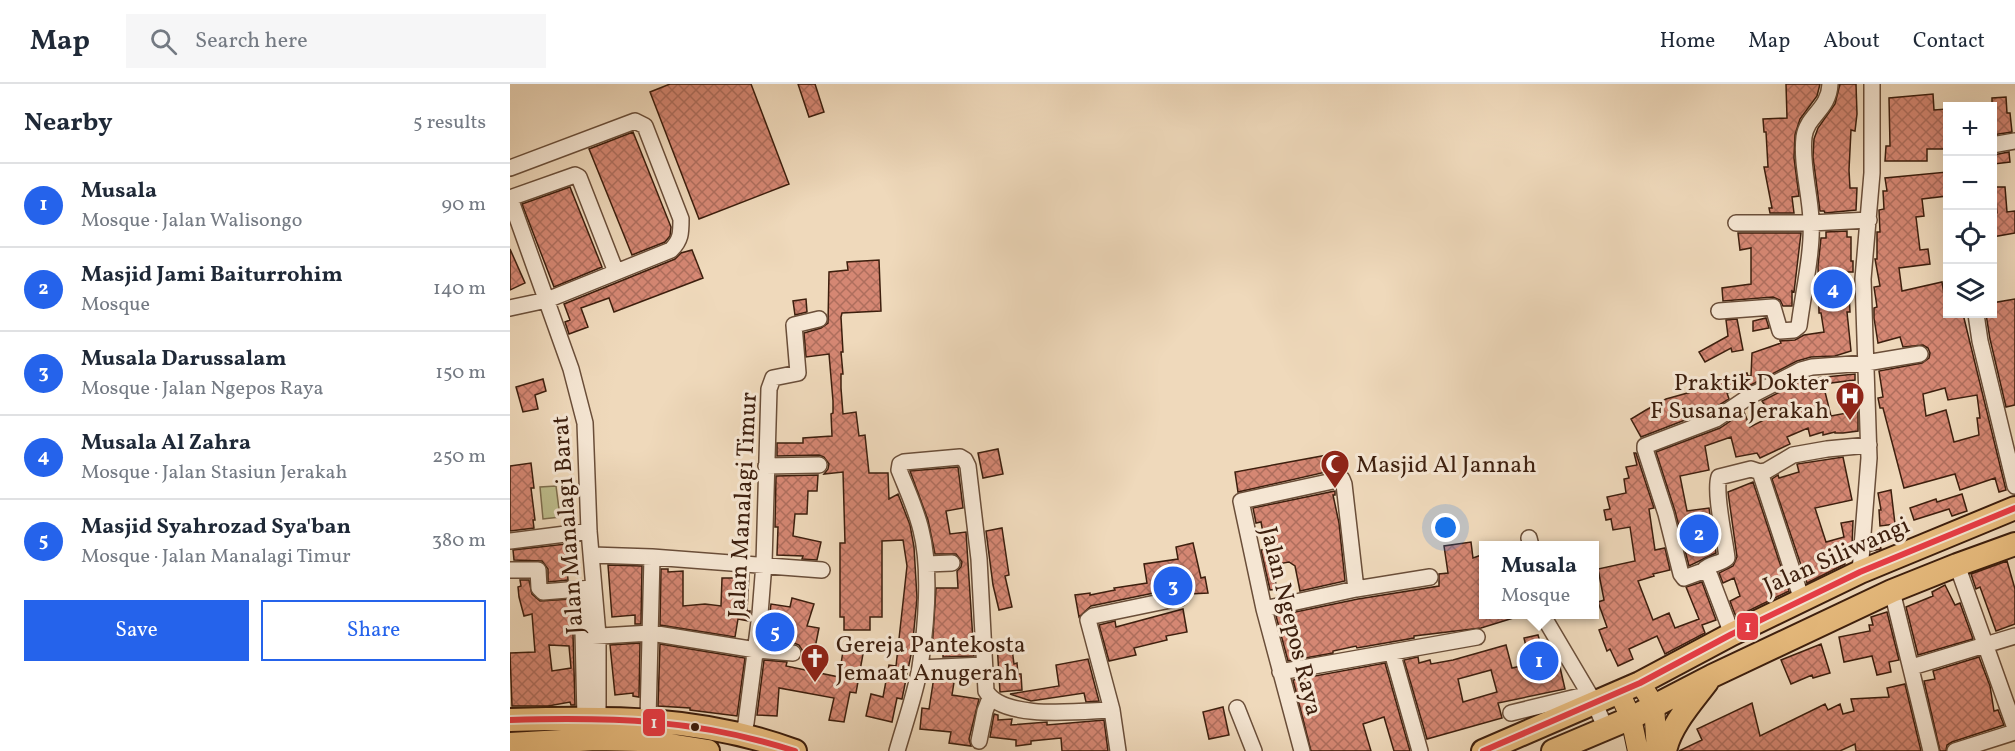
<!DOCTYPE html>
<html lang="en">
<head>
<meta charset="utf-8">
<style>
	:root { --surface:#fff; --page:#f6f6f7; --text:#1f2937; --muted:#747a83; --line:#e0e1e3; --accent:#2563eb }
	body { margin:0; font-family:Vollkorn,serif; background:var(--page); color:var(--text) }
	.controls { position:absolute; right:18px; top:18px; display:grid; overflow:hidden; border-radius:0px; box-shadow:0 6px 24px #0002 }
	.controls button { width:54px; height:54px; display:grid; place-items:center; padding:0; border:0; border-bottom:2px solid var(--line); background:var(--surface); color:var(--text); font:30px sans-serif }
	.you { position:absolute; left:936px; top:444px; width:21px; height:21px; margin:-15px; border:4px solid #fff; border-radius:50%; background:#1a73e8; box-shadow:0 0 0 9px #1a73e833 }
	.badge { display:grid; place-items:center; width:39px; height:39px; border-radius:50%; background:var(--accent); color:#fff; font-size:20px; font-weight:700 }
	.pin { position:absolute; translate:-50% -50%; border:3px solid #fff; box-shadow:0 2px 6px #0006 }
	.popup { position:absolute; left:969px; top:457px; width:120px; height:78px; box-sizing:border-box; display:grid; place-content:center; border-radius:0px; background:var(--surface); filter:drop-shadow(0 2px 4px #0005); font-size:20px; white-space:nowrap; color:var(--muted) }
	.popup b { font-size:22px; color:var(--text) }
	.popup::after { content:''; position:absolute; left:50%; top:100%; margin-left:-12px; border:12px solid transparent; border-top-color:var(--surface) }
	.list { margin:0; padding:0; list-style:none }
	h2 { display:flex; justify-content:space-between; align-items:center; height:78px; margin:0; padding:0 24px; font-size:26px }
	h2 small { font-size:20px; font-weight:400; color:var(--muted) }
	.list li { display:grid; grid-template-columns:39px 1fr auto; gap:18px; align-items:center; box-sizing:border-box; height:84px; padding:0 24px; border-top:2px solid var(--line) }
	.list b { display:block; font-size:22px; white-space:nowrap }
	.list p { margin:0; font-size:20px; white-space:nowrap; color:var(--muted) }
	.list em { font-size:20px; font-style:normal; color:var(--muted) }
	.actions { display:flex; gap:12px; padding:18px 24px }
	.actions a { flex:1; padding:14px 0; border:2px solid var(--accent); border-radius:0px; text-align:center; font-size:21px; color:var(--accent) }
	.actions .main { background:var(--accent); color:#fff }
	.icon { flex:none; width:33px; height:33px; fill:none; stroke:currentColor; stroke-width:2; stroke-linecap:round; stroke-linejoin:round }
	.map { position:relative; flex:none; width:1505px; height:667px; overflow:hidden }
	header { display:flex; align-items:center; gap:36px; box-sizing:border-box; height:84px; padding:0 30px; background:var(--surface); border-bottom:2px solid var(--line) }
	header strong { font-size:28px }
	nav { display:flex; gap:33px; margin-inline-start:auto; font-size:21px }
	.search { width:420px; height:54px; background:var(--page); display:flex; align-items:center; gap:15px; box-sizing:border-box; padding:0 21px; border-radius:0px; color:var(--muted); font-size:22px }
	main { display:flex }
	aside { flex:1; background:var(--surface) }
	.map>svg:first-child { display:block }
	.pitch { fill:#bebe8d; stroke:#7e6e4e; stroke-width:1.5 }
	.building { fill:url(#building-cross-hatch); stroke:#3d1f0e; stroke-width:1.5; fill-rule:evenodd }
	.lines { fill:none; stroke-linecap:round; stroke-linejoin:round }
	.minor-casing { stroke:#6a4e39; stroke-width:18 }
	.major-casing { stroke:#3d1f0e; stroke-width:22 }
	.highway-casing { stroke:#3d1f0e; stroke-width:26 }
	.minor { stroke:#f5e6d3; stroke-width:15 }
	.major { stroke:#e8bc7e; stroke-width:20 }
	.highway { stroke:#e8bc7e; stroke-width:22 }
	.bus-1-casing { stroke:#f5e6d3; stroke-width:10 }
	.bus-1 { stroke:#e83d46; stroke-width:6 }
	.bus-dot { fill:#3d1f0e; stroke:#f5e6d3; stroke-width:2 }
	.labels { text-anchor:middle; stroke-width:6; stroke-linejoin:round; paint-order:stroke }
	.poi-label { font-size:24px; fill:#3d1f0e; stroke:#f5e6d3; text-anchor:start }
	.street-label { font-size:24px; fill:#3d1f0e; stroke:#f5e6d3 }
	.line-badge { stroke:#f5e6d3; stroke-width:2 }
	.badge-label { font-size:16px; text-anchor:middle; font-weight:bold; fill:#fff }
</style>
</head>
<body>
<header>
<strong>Map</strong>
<div class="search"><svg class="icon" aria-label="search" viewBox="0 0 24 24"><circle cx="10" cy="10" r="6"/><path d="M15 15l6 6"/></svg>Search here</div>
<nav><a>Home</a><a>Map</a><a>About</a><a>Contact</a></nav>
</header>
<main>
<aside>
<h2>Nearby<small>5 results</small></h2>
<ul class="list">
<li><span class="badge">1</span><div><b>Musala</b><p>Mosque · Jalan Walisongo</p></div><em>90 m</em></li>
<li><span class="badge">2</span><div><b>Masjid Jami Baiturrohim</b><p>Mosque</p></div><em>140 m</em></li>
<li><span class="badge">3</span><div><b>Musala Darussalam</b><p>Mosque · Jalan Ngepos Raya</p></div><em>150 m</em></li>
<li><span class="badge">4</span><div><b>Musala Al Zahra</b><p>Mosque · Jalan Stasiun Jerakah</p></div><em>250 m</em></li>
<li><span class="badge">5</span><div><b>Masjid Syahrozad Sya'ban</b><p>Mosque · Jalan Manalagi Timur</p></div><em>380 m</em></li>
</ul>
<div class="actions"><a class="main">Save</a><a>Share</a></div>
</aside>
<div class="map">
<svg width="1505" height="667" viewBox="0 0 1505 667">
	<defs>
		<pattern id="building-cross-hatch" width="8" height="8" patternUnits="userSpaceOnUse" patternTransform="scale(1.5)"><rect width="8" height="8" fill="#d58773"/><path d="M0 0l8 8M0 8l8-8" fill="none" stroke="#ae6e5d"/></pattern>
	</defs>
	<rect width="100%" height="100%" fill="#efd9bb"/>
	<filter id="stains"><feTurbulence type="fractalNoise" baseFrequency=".00333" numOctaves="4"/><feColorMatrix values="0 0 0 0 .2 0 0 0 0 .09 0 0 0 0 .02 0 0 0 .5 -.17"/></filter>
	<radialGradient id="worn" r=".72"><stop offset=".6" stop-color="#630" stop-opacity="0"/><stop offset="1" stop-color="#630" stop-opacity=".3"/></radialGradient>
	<path class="pitch" d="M46,402L50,433L33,435L30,403Z"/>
	<path class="building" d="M160,0H241L279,100L189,135L140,8Z
		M288,0H305L314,28L299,33Z
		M1276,0H1310L1307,12L1290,35L1285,51L1284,74L1289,112L1282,113L1284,129H1260L1259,124H1262L1254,83H1258L1256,48H1254L1253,35L1277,34Z
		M1330,0H1346L1347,30L1345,47L1341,46L1339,86L1340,104H1347L1346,126L1315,129L1314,127H1310L1303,73L1304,55L1308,44L1325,20Z
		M1423,10L1424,26L1437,25V65H1417V77H1375L1376,62H1380L1379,14Z
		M1496,13L1497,29H1500L1502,48L1482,51V14Z
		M123,48L161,143L160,152L155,158L122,171L79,65Z
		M1499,68L1500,78L1484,80L1483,71Z
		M1437,88V112L1412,115L1414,132L1406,133L1410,166L1418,165L1420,180L1389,184L1392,207L1432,198L1437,230H1453L1496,406L1489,408L1485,394L1450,406L1445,390L1394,404L1373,324H1370L1368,314L1373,313L1369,287L1412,279L1419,274L1420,269L1418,264L1413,261L1393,263L1390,253L1368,259L1364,234V224L1367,223L1364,203L1370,202L1365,175H1367V148H1370L1369,126L1374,125L1373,107H1377L1375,94ZM1435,304L1438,316L1467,311L1470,334H1467L1469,351L1444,358L1436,326L1416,332L1413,310Z
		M60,103L92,183L44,203L12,120Z
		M1485,103H1495L1497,128L1505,127V149L1482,153V130L1487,129Z
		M1337,147V153H1341V177H1343V188H1338L1340,228H1337L1341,267L1325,272L1301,273L1287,277L1235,304L1217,309L1219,315L1201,326L1131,353L1121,335L1136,326L1156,315L1199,303L1198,299L1211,294V296L1237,289L1238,292H1241L1242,269L1271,259L1270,257L1285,256L1294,251L1314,248L1311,229H1309L1308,182L1311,154H1316V148Z
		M1228,149H1291L1284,208L1282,207V222H1273L1270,216L1263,213L1213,217L1212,204L1241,200V164L1230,166Z
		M0,165L15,199L0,206Z
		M182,166L193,194L104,228L99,214L71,224L78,243L59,250L55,238L60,236L54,220L165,175L171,169Z
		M369,176L371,227L332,229L331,233L333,268H331L333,290H331V304L333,330L346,328L349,352L355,351L359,389H378L379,415L388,410L400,441L404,463L407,514L402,566L392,615L387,614L382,638L356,632L361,610L373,613L379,581L386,582L397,482L393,456L372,457V533H360V546H334V533H330V459H335L333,388L314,390L318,385L319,380L314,373L309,371L267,372V359H293V354L322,352L321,330L323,329V317L319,270L296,273L294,249L311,244L318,239L319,188L338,186L337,178Z
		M296,215L297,228L285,231L283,217Z
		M1505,215V321L1496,323L1480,255L1476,230H1482V219Z
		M1256,234L1259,244L1243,247V237Z
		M1227,235L1233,266L1222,268L1221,264L1195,278L1189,268L1218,252L1216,236Z
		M1345,290V296L1313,300L1321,332L1348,327V347L1333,349H1325V348L1313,351V348L1300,352L1298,344L1277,353L1280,360L1250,374L1247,369L1226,373L1221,353L1195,362L1199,386L1170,392L1177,427L1199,424L1206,469L1179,482L1165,427L1146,368L1210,344L1234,328L1240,343L1262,332L1252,317L1295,295Z
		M33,295L36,307L25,311L28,325L13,328L6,303Z
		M488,365L493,390L473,394L468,369Z
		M1124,369H1126L1144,424L1139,425L1145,466L1155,464L1160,486L1143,490L1144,492L1128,497L1143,536L1159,529L1165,544L1189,535L1176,503L1192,498L1206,536L1192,541L1195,549L1155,570L1147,552L1119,565L1123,575L1108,582L1100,565L1097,567L1089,546L1097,543L1088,518L1094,516L1088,485L1125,477L1120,443L1103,446L1101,435L1096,436L1094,426L1100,425L1097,413L1116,409L1114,395L1119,394L1116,383L1127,381Z
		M823,370L825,386L728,408L725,388Z
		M1333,373L1342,416L1305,424L1316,458L1334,453L1331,439L1343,437L1342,461L1331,463L1335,480L1297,499L1262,395L1268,391L1269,394L1289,388L1287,380Z
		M21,379L24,404H21L25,436H23L24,444L0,447V382Z
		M448,383L453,424L436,427L440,450L456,448L464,572L433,573V566H422L426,504H448L447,487L451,483L452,478L446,470H425L418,436L400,387Z
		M308,391L307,407H298L297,430H285L283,452L311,458L307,476L292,475L293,472L267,471L268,443H265L266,392Z
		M1243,398L1279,507L1226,533L1220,517L1230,512L1224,494L1213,499L1209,489L1223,482L1227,473L1218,408Z
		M1381,406L1385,440L1370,442L1369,426H1371L1368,409Z
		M825,407V411H823L829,439L835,497L790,507L785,482L779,478L762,481L767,505L760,506L751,466L756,465L751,438L746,439L743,424Z
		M1452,410L1457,427L1442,432L1439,425L1404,436L1400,424L1426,415L1427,418Z
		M492,444L499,491L495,492L502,523L489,526L483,501L476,447Z
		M1368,451L1371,465L1361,467L1363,452Z
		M961,458L963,474L974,470V531H1010V532L971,544L904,552V554L847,564L846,562L823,567V569L778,577L766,532L848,515L929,502V490L938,489L934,462Z
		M683,459L691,494L695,493L698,509L679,510L674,505L668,504L581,522L569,533L565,511L580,509V511L605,506L604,504L637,499L634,480L668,475L666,463Z
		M56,460L59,484H57L58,496L38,498V485L32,477L4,476L3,466Z
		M1497,477L1505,505V540L1486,547L1470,503L1466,505L1461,490Z
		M98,481L132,482L131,540H125V531L102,533Z
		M151,485H158V488L173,487V522L195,520L211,522L212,494H225V489L239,490L237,527H240L239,537L228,535L225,553L150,541Z
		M10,496H19L22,510L30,517L62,515L65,621H61L60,618L38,622H2L0,569L25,568L22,530L14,532L9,513L8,503L11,502ZM39,561L59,562L61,584L42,587Z
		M1435,501L1445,521L1450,519L1463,555L1408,571L1396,523L1423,512L1422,508Z
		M282,514L304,520L297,542L309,544L304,569L292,566L289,561L284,559L256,557L261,520L280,523Z
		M673,525L677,548L656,552L657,556L624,564L626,571L599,577L589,541L605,537L606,543Z
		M1377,528L1389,576L1379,578L1381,588L1367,591L1362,572L1334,578L1329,553L1360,547L1359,541H1363L1361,533Z
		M1028,551L1037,582L1049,579L1055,605L988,619L992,634L917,655L894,576L908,573L909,579L920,576L921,580L943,576L996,561L1002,584L1020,580L1014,554ZM981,586L987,608L953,618L948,595Z
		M501,557L504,580L507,579L508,590H511L512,606L490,608L487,559Z
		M130,559L129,613L123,612V609L105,611L100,561Z
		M150,560L235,574L227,632L180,626V624L148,622Z
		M1311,560L1320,589L1303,594L1302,591L1281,600L1271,576Z
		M333,567L353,570L346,609L340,608L334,638L319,636L324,614L269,604L267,632L247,631L254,576L277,578L276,582L329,593Z
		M1469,573L1480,602L1484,627L1488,626L1494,641L1442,658L1437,661L1436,667H1430L1414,597L1425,595L1423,587Z
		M578,575L589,617L576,618L574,609L521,617L500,610L549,602L546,581Z
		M875,579L900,667H884L874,633L853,640L861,667H801L783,596Z
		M445,592L442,611L469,615L459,655L461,662L439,659L441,648L410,645L412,624L419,625L424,593Z
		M1395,600L1411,667H1346L1345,660L1330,667H1169L1192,656L1187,645L1242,619L1250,652L1315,620L1318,626L1330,620L1333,630L1344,627L1341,615L1379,613L1377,604Z
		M713,623L719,651L699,655L693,628Z
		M484,630L488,631V636L502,635L501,641L537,638V641L594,636L598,667H552L551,654L521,657V660L506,662V656L480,653Z"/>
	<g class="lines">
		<g class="minor-casing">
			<path id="minor" d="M1482,61L1505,57
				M0,84L125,37L135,42L171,135C171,149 171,156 161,166L37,216L0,224
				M0,114L61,285L75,339L79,447L88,551V633
				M0,114L65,91L69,93L106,188
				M1226,139H1301L1359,136
				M1209,227L1263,223L1270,247L1284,246L1289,242C1293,209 1303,168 1301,136C1300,109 1291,80 1294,53C1297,31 1319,26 1320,0
				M1466,230L1470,257L1505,402
				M256,382L309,381
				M1250,388L1292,516
				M1019,454L1021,462
				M0,457L79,447
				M82,471L142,473L312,486
				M417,480L442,479
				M1447,481L1505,644
				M0,486H28L29,504L33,508L82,504
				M1193,487C1200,478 1210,481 1217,474C1215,455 1204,409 1209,393L1241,385L1250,388L1256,387L1283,371L1317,365L1359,361
				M1350,488L1359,374L1353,195L1362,89V0
				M72,505L75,634
				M1382,507L1421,667
				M754,525L846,505L920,493
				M1032,530L1084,618L1096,645
				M1222,550L1200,492L1193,487L1174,494L1171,490L1156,430L1135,365V362L1206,335L1240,312L1291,286L1302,283L1356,279L1410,270
				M74,553L141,549L246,566L283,569
				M882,568L910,667
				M1402,583L1505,552
				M410,584L474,581
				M770,588L967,553
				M727,624L744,667
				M1001,629L1079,610
				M138,635L142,473
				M232,651L236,639L250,530L254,479L259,305L263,294L288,289L284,241L309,235
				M469,657L475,627L480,614
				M387,667C395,639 405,611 410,583C416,543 421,485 411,446C406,425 397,406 389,386L390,380L394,378L450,373L455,376L458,382L469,475L476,607C493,637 571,627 602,626
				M608,667L602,626L578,536L583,532L670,514
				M792,667L754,525L731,417L832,395L834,400L846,505
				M1445,667L1505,648"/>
		</g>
		<g class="major-casing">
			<path id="major" d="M1130,599L1144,621L1147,667
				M1109,608L1121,634L1128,667"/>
		</g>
		<g class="highway-casing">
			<path id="highway" d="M0,636C98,633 191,632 285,667
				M0,660L86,655L129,656L198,667
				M973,667L1130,599L1222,550L1350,488L1505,424
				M1043,667L1121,634L1202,592L1382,507L1447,481L1505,460
				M1155,667C1160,642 1182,618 1197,598"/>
		</g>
		<use href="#minor" class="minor"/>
		<use href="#major" class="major"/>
		<use href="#highway" class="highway"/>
		<g class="bus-1-casing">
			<path id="bus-1" d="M0,636C103,633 186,635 285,667
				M973,667L1130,599L1222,550L1350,488L1505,424"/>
		</g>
		<use href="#bus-1" class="bus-1"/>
	</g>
	<defs>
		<g id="hospital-pin" transform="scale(1.5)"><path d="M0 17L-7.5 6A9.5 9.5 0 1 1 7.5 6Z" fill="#8f2418" stroke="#f5e6d3"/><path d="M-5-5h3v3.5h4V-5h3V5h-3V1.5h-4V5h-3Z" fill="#fff"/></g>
		<g id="mosque-pin" transform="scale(1.5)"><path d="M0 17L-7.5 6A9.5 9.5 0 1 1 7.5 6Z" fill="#8f2418" stroke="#f5e6d3"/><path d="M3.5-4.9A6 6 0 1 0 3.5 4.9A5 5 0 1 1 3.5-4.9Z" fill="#fff"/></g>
		<g id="church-pin" transform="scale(1.5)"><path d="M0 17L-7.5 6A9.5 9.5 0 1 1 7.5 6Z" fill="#8f2418" stroke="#f5e6d3"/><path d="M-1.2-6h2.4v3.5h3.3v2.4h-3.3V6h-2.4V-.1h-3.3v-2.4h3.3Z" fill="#fff"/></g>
	</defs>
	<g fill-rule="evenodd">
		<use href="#hospital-pin" x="1340" y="312"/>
		<use href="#mosque-pin" x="825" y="380"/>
		<use href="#church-pin" x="305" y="574"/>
	</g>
	<circle class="bus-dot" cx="185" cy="643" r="5"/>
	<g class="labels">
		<g class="poi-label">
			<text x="1319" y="306" text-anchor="end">Praktik Dokter<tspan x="1319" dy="28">F Susana Jerakah</tspan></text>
			<text x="846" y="388">Masjid Al Jannah</text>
			<text x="326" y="568">Gereja Pantekosta<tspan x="326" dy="28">Jemaat Anugerah</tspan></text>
		</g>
		<g class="street-label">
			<text transform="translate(232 421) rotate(-87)" y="8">Jalan Manalagi Timur</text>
			<text transform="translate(57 441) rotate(-94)" y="8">Jalan Manalagi Barat</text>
			<text transform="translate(1326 471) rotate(-24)" y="8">Jalan Siliwangi</text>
			<text transform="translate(782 537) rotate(76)" y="8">Jalan Ngepos Raya</text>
		</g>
	</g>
	<g class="line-badge">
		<rect x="1226" y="528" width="23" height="29" rx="6" fill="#e83d46"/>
		<rect x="132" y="624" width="24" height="29" rx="6" fill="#e83d46"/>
	</g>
	<g class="badge-label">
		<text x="1238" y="548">1</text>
		<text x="144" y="644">1</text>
	</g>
	<rect width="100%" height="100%" filter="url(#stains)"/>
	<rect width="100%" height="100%" fill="url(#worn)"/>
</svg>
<div class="controls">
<button>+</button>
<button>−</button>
<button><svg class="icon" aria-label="locate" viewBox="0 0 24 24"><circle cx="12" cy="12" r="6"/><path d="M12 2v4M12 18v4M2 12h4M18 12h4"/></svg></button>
<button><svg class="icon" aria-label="layers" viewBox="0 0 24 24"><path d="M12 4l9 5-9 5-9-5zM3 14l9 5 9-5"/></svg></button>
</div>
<div class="you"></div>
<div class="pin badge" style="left:1029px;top:577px">1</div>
<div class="popup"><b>Musala</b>Mosque</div>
<div class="pin badge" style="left:1189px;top:450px">2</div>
<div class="pin badge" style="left:663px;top:502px">3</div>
<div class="pin badge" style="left:1323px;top:205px">4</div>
<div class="pin badge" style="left:265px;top:548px">5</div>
</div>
</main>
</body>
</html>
